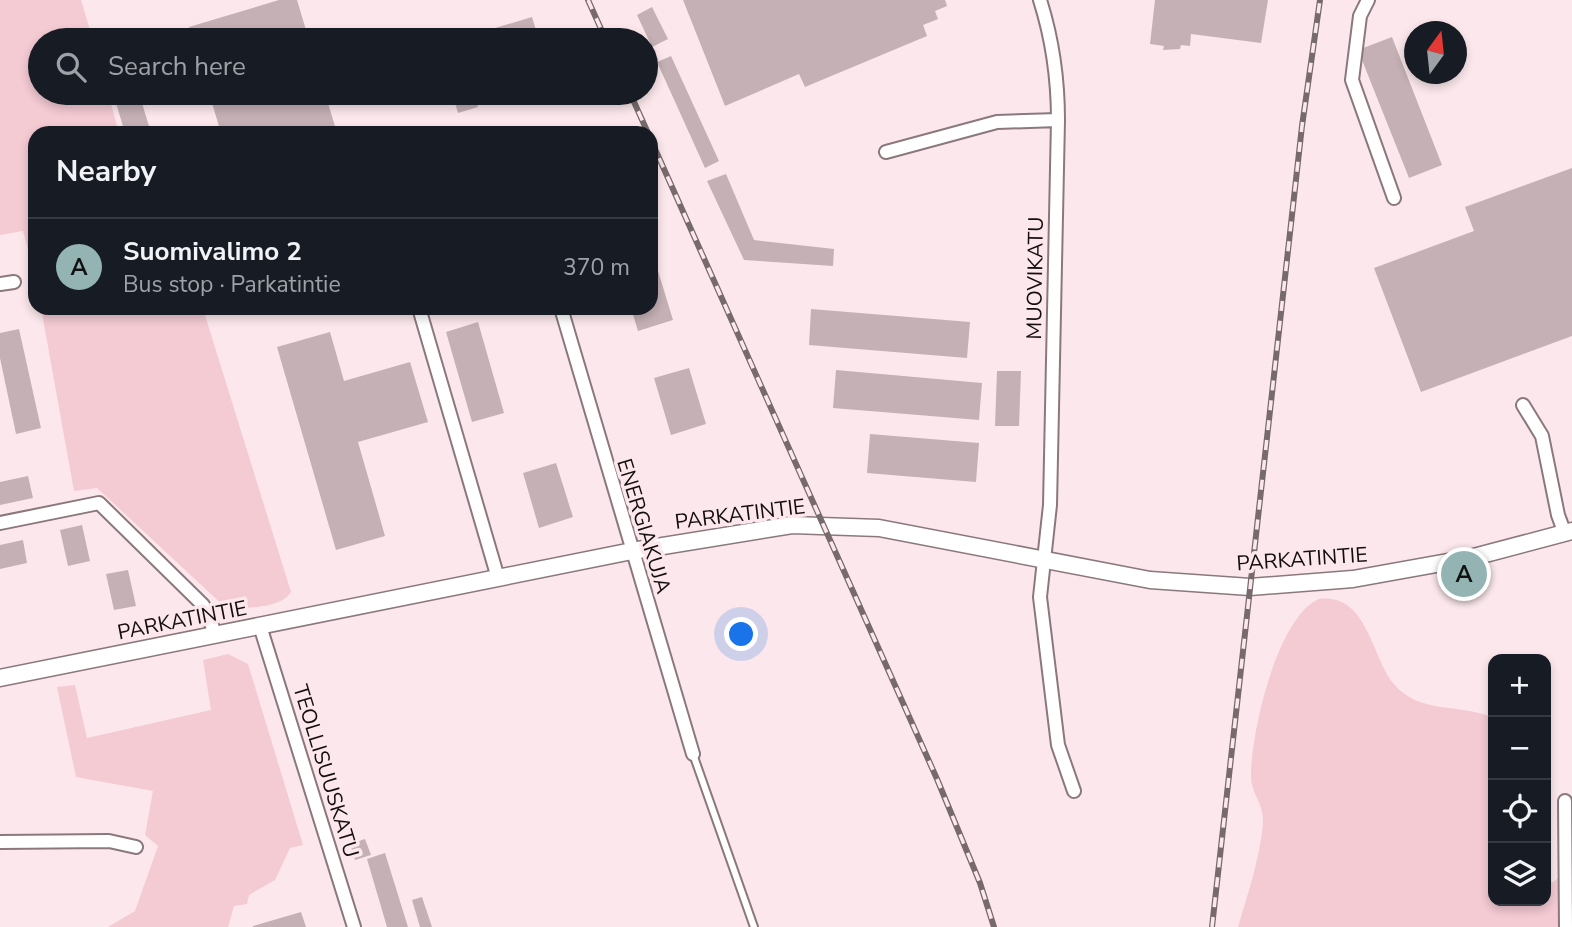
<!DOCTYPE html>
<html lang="en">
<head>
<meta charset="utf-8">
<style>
	:root { --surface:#171b24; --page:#20242c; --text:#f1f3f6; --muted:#9ea1a6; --line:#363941; --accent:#93b4b2 }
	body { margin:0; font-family:"Nunito Sans",sans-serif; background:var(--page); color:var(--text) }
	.controls { position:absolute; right:21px; bottom:21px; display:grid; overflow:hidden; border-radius:14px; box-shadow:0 4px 10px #0003 }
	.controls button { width:63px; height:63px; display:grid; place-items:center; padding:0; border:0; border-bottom:2px solid var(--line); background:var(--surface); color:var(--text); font:35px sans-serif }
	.compass { position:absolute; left:1404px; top:21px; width:63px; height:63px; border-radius:50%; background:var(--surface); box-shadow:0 4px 10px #0003; rotate:15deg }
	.you { position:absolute; left:742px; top:635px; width:24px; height:24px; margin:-18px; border:5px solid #fff; border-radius:50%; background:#1a73e8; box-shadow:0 0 0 10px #1a73e833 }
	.badge { display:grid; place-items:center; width:46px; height:46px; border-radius:50%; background:var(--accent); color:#111; font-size:23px; font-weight:700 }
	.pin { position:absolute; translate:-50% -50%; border:4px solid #fff; box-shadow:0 2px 7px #0006 }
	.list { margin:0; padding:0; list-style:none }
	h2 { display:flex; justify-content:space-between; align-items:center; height:91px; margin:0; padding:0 28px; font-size:30px }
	h2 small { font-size:23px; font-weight:400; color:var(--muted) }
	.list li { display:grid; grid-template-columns:46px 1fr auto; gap:21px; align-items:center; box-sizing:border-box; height:98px; padding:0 28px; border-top:2px solid var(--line) }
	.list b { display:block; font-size:26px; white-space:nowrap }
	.list p { margin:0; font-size:23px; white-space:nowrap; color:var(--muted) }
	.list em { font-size:23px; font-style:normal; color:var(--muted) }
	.icon { flex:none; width:38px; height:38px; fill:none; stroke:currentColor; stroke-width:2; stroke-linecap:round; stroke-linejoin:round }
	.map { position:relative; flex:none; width:1572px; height:927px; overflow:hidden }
	.search { position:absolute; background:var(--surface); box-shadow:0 4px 10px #0003; left:28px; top:28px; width:630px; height:77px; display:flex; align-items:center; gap:18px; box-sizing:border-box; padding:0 24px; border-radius:38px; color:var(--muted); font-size:26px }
	.panel { position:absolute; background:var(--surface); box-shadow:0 4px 10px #0003; left:28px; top:126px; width:630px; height:189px; border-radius:21px }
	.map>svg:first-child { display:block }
	.green { fill:#f4cad3 }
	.building { fill:#c4b0b5 }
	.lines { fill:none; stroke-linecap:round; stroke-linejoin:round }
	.service-casing { stroke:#8b787d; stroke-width:10 }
	.minor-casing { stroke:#8b787d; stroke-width:16 }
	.tertiary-casing { stroke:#8b787d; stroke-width:19 }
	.service { stroke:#fff; stroke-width:6 }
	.minor { stroke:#fff; stroke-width:12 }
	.tertiary { stroke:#fff; stroke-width:16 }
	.rail-casing { stroke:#766a6c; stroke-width:6 }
	.rail { stroke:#fce8ec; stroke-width:3.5; stroke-dasharray:10; stroke-linecap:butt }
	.labels { text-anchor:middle; stroke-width:7; stroke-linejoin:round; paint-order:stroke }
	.street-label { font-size:21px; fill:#130d0e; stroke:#fce8ec }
</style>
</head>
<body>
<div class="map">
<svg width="1572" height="927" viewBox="0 0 1572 927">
	<rect width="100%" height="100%" fill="#fce8ec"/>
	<path class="green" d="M0,0H81L93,40H40V93H108L119,133H35V275L23,231L0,235Z
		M41,308H199L204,312L291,592C281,609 247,607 227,609L97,488L74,491Z
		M1319,599C1367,593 1371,655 1393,683C1420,716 1459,702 1493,718V901H1546V881L1553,882L1562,875L1572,846V927H1238C1248,893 1260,858 1263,823C1264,804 1252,795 1251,778C1250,736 1277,616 1319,599Z
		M228,654L248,664L303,845L290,848L275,880L249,895L247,904L234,906L228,927H108L135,911L158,846L145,835L153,791L76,777L57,687L75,685L87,738L211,710L203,660Z"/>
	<path class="building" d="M279,0H297L309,40H193L189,27Z
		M683,0H945L947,6L935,11L938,19L923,25L927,36L805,87L799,74L725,106Z
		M1155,0H1268L1261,43L1191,34L1190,46L1181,45L1180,49L1163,50L1164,46L1150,44Z
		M652,7L668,39L652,47L637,15Z
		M532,17L539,40H455Z
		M1392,37L1442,165L1409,178L1358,50Z
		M671,56L719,161L705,168L657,62Z
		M113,93H139L151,133H125Z
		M209,93H325L337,133H221Z
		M452,93H474L478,107L458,113Z
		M1572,168V336L1421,392L1374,268L1474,231L1465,207Z
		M726,174L754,240L834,249L833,266L744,260L707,181Z
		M652,251L673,320L638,331L631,308H651Z
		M811,309L970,322L967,358L809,345Z
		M478,322L504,413L472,422L446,332Z
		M19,329L41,428L16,434L0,358V333Z
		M330,332L344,381L410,362L428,422L358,442L385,536L336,550L277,347Z
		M689,368L706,424L671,435L654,378Z
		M836,370L982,383L979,420L833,408Z
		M997,371H1021L1019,426H995Z
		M870,434L979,443L976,482L867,473Z
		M556,463L573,517L539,528L523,473Z
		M28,476L33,498L0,505V482Z
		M82,525L90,561L68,566L60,530Z
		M23,540L27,563L0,569V545Z
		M128,570L136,606L114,610L106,574Z
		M365,839L371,855L355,860L350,844Z
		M385,853L408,927H387L367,859Z
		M422,897L432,927H420L412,900Z
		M301,912L306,927H253V926Z"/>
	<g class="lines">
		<g class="service-casing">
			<path id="service" d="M693,754L754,927"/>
		</g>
		<g class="minor-casing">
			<path id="minor" d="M1040,0C1053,41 1058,77 1058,120L1050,505L1040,597L1058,745L1074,791
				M1368,0L1360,16L1352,80L1394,198
				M886,152L997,122L1058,120
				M0,284L14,282
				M419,308L498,578
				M561,308L693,754
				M1523,405L1542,436L1558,515L1565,534
				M0,523L99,503L203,605L216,635
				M260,626L354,927
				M1565,801L1566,927
				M0,842L109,841L136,847"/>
		</g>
		<g class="tertiary-casing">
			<path id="tertiary" d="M0,678L632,551L792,525L879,528L1150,580L1250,587L1353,579L1470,558L1572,531"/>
		</g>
		<use href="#service" class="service"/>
		<use href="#minor" class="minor"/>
		<use href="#tertiary" class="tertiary"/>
		<g class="rail-casing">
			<path id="rail" d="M588,0L606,40
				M630,93L648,133
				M651,140L937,779L980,883L994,927
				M1212,927L1302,126L1320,0"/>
		</g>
		<use href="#rail" class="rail"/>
	</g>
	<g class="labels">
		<g class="street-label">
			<text transform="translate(1035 278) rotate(-89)" y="7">MUOVIKATU</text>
			<text transform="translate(740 514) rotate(-7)" y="7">PARKATINTIE</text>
			<text transform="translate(644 526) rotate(73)" y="7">ENERGIAKUJA</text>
			<text transform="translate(1302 559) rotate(-4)" y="7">PARKATINTIE</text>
			<text transform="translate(182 620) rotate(-11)" y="7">PARKATINTIE</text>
			<text transform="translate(326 771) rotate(73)" y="7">TEOLLISUUSKATU</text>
		</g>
	</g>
</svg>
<div class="controls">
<button>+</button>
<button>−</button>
<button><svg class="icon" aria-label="locate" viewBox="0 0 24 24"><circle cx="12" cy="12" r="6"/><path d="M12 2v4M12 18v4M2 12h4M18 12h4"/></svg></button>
<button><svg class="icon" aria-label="layers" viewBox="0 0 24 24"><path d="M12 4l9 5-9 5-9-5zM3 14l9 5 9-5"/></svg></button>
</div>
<svg class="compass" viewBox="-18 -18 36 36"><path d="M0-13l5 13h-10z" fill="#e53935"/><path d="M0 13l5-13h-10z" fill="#9ea1a6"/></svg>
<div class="you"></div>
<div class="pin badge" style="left:1464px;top:574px">A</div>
<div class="search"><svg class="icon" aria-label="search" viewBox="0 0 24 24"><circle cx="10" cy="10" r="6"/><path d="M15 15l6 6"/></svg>Search here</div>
<section class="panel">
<h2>Nearby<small></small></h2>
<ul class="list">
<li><span class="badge">A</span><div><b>Suomivalimo 2</b><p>Bus stop · Parkatintie</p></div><em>370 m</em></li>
</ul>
</section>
</div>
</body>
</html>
